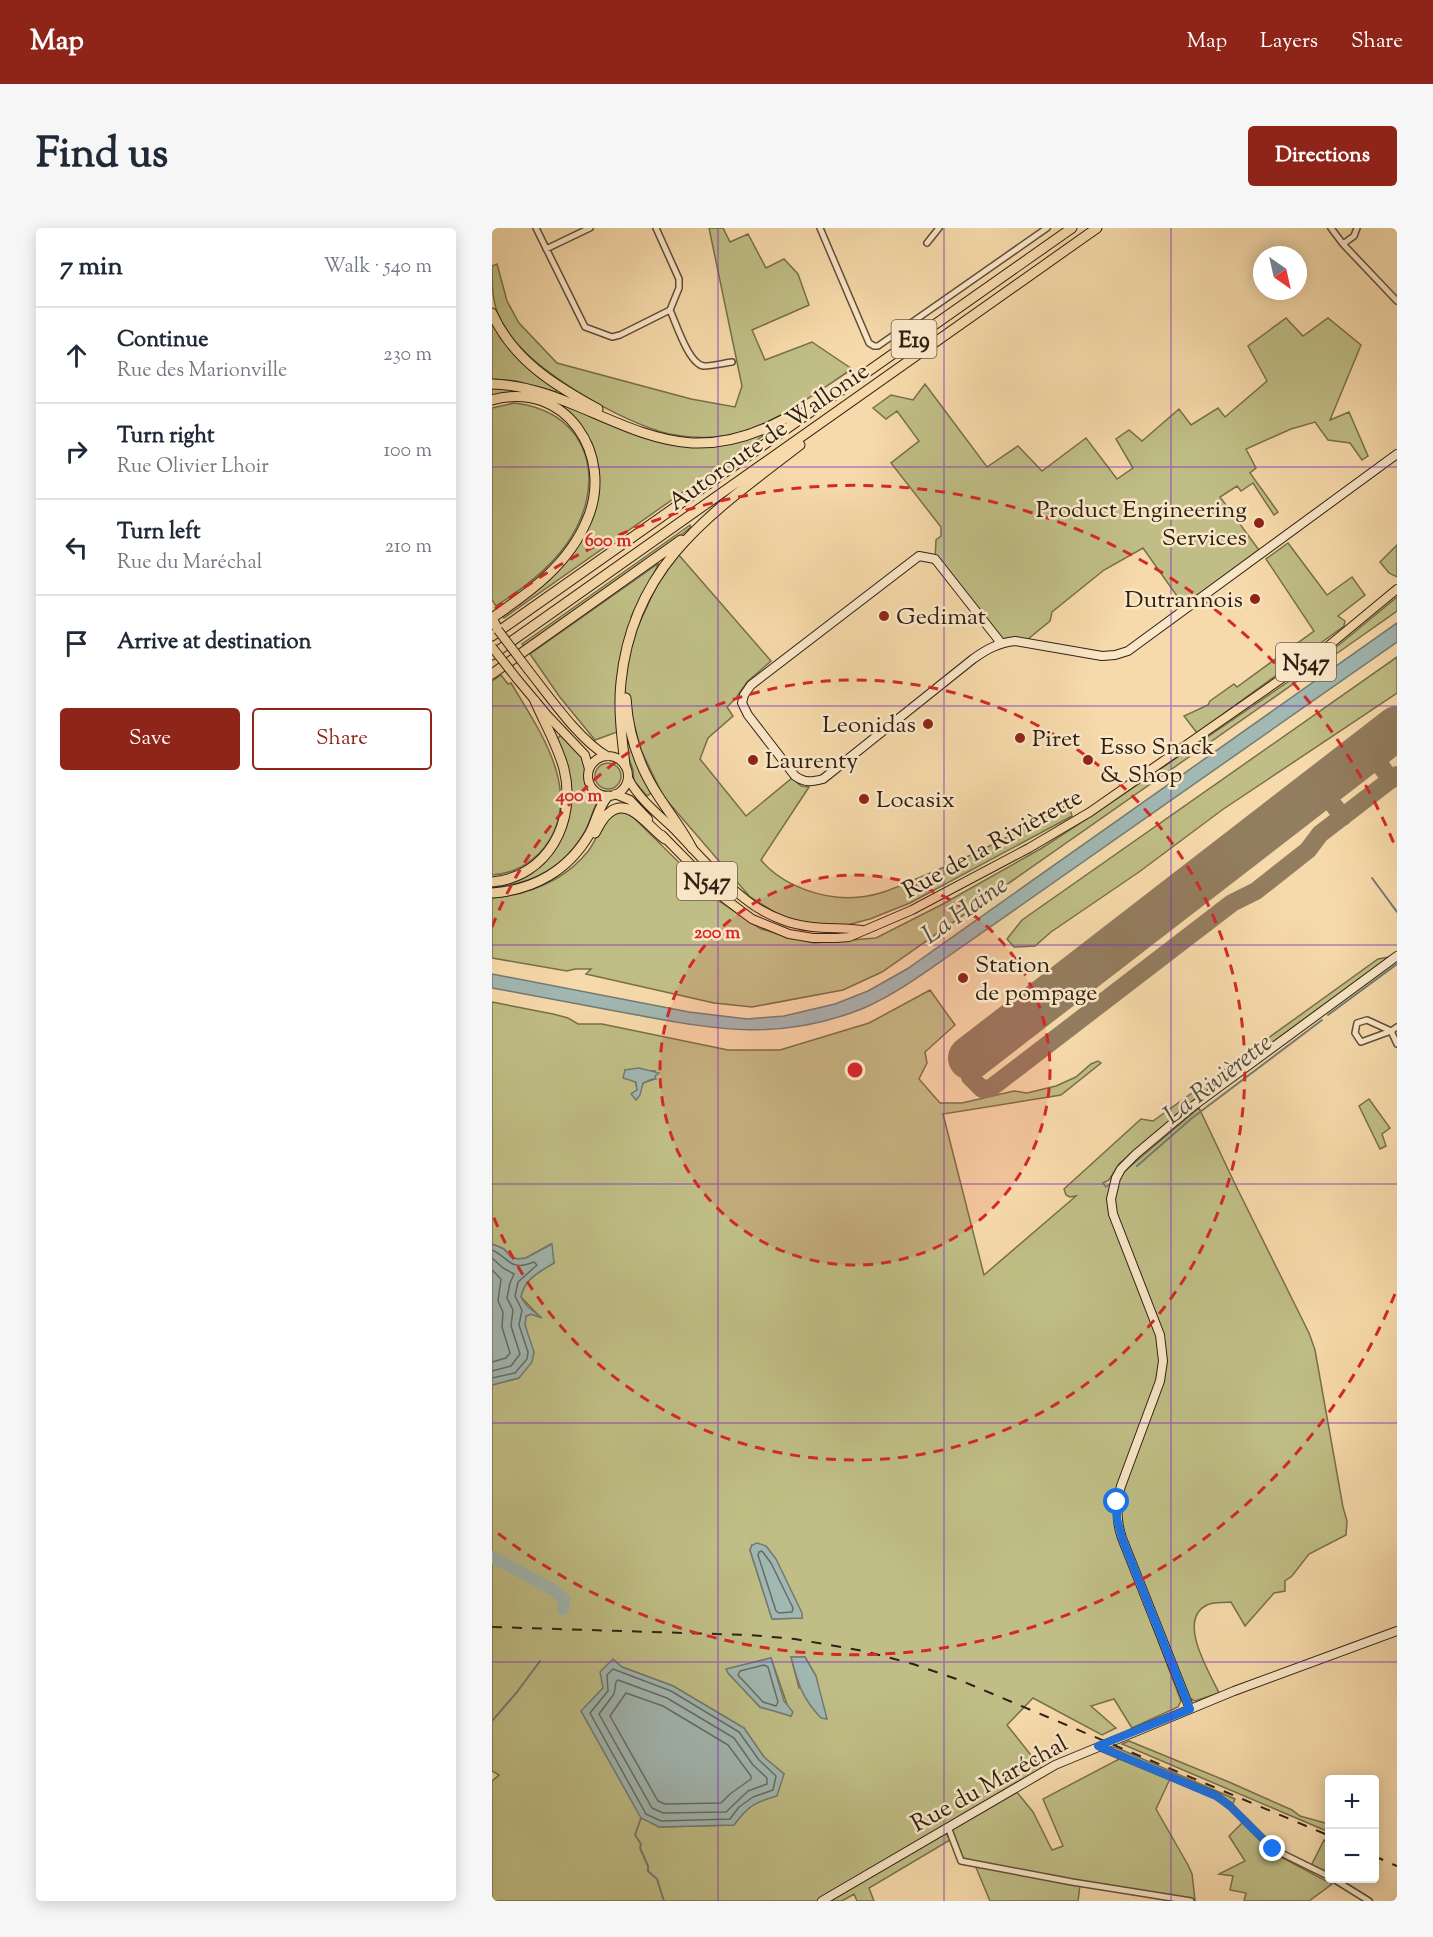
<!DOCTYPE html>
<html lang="en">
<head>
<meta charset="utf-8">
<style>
	:root { --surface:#fff; --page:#f6f6f7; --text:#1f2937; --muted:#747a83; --line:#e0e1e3; --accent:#8f2418 }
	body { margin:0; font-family:"Sorts Mill Goudy",serif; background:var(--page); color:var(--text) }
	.controls { position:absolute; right:18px; bottom:18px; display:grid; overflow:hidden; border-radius:6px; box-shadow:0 3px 15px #0003 }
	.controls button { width:54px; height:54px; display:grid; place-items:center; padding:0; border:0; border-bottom:2px solid var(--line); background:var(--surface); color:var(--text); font:30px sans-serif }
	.compass { position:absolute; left:761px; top:18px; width:54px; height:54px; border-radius:50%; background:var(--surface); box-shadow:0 3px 15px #0003; rotate:146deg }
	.stop { position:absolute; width:18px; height:18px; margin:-14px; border:4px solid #1a73e8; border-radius:50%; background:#fff }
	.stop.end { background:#1a73e8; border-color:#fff; box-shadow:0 2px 6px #0008 }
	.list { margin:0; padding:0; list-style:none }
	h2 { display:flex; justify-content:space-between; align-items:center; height:78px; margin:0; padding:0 24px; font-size:26px }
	h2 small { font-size:20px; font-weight:400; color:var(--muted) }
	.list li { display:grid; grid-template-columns:39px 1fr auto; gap:18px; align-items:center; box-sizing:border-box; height:96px; padding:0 24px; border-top:2px solid var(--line) }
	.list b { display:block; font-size:22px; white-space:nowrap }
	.list p { margin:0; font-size:20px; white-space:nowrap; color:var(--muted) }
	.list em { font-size:20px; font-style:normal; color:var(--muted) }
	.actions { display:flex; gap:12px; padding:18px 24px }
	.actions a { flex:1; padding:14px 0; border:2px solid var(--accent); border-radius:6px; text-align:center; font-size:21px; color:var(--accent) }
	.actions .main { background:var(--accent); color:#fff }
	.icon { flex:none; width:33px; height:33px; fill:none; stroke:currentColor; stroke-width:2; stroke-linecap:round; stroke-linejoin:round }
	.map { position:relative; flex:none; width:905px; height:1673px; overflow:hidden; border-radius:6px }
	header { display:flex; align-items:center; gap:36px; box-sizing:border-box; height:84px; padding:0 30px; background:var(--accent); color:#fff }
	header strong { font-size:28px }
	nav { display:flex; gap:33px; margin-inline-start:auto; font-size:21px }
	.intro { display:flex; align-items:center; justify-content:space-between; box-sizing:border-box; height:144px; padding:0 36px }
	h1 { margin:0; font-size:42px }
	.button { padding:15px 27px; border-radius:6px; background:var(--accent); color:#fff; font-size:21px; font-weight:700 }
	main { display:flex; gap:36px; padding:0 36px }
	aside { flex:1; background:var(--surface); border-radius:6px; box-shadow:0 3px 15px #0003 }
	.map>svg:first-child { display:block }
	.green { fill:#c0be86; stroke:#786f4c; stroke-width:1.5; fill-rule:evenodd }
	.water { fill:#a1b8b3; stroke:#737b73; stroke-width:1.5 }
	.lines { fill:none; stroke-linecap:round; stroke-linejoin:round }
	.shore { stroke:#686c63; stroke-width:1.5 }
	.stream { stroke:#737b73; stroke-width:2 }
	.river { stroke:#a1b8b3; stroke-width:12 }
	.taxiway { stroke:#937d5f; stroke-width:18 }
	.runway { stroke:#937d5f; stroke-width:44 }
	.street-casing { stroke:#614e39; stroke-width:8 }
	.secondary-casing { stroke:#2f2013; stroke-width:10 }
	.primary-casing { stroke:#2f2013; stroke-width:10 }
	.highway-casing { stroke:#2f2013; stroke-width:11 }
	.street { stroke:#fae7c8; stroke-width:5 }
	.secondary { stroke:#fae7c8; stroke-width:8 }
	.primary { stroke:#f7daab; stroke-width:8 }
	.highway { stroke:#f7daab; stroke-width:9 }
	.rail { stroke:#2f2013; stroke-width:2; stroke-dasharray:10 10; stroke-linecap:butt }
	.primary-bridge-casing { stroke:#2f2013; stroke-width:10; stroke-linecap:butt }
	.primary-bridge { stroke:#f7daab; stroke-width:8 }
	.route { stroke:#1a73e8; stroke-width:8 }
	.grid { fill:none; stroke:#7b2cbf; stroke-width:1.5; stroke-opacity:0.55 }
	.ring { fill:none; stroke:#d62828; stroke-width:3; stroke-dasharray:10 8 }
	.poi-dot { fill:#8f2418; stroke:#fae7c8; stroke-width:2 }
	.labels { text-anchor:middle; stroke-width:5; stroke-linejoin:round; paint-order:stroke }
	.shield { fill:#fae7c8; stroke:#6c5c49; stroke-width:1.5 }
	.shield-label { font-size:22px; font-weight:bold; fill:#2f2013 }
	.street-label { font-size:24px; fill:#2f2013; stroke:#fae7c8 }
	.poi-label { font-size:24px; fill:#2f2013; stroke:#fae7c8; text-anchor:start }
	.water-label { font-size:26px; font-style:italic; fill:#514e43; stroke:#fae7c8 }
	.centre { fill:#d62828; stroke:#fae7c8; stroke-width:3 }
	.ring-label { font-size:18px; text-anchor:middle; font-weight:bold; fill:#d62828; stroke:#fae7c8; stroke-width:5; stroke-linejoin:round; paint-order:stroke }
</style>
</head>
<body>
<header>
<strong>Map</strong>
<nav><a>Map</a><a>Layers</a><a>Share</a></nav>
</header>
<div class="intro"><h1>Find us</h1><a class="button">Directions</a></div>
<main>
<aside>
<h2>7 min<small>Walk · 540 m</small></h2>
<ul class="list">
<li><svg class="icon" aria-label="ahead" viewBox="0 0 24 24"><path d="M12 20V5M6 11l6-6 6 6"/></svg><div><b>Continue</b><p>Rue des Marionville</p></div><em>230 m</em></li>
<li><svg class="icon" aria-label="right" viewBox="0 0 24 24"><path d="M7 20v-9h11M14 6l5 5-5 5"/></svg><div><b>Turn right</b><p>Rue Olivier Lhoir</p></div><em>100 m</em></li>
<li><svg class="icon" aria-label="left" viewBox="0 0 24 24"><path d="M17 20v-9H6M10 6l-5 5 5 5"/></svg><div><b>Turn left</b><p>Rue du Maréchal</p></div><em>210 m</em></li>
<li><svg class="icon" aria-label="arrive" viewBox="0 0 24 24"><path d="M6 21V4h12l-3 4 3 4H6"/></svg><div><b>Arrive at destination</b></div></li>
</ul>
<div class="actions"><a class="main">Save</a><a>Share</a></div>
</aside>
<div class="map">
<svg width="905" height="1673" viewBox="0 0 905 1673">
	<rect width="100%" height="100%" fill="#f7daab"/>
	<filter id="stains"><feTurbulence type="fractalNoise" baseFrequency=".00333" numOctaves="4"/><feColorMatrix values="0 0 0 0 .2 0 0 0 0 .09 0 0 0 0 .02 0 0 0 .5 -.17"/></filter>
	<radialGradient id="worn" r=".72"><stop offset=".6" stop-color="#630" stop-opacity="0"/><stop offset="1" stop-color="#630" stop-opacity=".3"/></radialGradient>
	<path class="green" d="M217,0H231L238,14L256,6L274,40L292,31L306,46L317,77L260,102L273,132L320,114L360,141C319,168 273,205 223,209C208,210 192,209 177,206C128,194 34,140 10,95C0,76 0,59 0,38L5,36L15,73L27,95L65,135L199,171L243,179L250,158Z
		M0,90C14,125 37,140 65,162L64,164L24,153L0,151Z
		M794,90L811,108L836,90L869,117L838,192L857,184L876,228L870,232L858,215L836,212L823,194L799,201L754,221L764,240L758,245L786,284L782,287L761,255L749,263L745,258L728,269L767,322L692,378L651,320L612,342L560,384L558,393L536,411L507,412L443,331L444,312L449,308V299L399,235L427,213L405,183L394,191L381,180L399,167L421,172L433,156L495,239L526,218L550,243L594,210L625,251L641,240L624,211L637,202L650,213L687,181L699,197L726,180L733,189L775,153L756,118Z
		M0,160L22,161L42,166L158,211L244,215L275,205L12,390L10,387L40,366L100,291L107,264V241L100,215L87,195L52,172L0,170Z
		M22,175C101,184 116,258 74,317C55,343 30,361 4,378L0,372V180Z
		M198,297L199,299L187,309L33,419L30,416Z
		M796,315L835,367L860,349L873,367L846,388L853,393L852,398L705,505L692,488L716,477L718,473L742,456L745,459L822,403L774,331Z
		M905,317V349L897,345L888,334Z
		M186,326L279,433L255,454L244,470L235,479L241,488L216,510L208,531L254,588L300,550L309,558L317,559L269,632C291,659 335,673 368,669C390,667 409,657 429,649C480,628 529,603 577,576L580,588L418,675L378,691L351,698L312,696L292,690L258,669L171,568L149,522L143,499L134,500L149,547L159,565L155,568L142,553L141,542L135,525L133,501L103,512L67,468L38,426L167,335L139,389L145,400L165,357Z
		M905,369V383L854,419L390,744L351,762L260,779L222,775L94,746L99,741H83L75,743L0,730V670C38,666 73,653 97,622C104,613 108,597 117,590C125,583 132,582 141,589L224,671L269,701L322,715L384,710L449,677L550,620L604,585L812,443L848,416Z
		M905,429V465L730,582L647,644L559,704L543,718L522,719L515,711L530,692Z
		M9,447L16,456L19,455C47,502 94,566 52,620C39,636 20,646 0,647V453Z
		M69,507C76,513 85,520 90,528C100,544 81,555 107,571C100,582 98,595 92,605C70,642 41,655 0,660V657L8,656L65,618L75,594L65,511Z
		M103 548a13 13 0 1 1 26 0a13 13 0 1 1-26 0Z
		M897,729L699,874L627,936L617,952L611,955L614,959L707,880L743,956L817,1105L823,1122L851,1279L855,1293L854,1307L817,1326L800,1348L793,1353V1363L782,1365L753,1398L739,1374C732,1375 721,1374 715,1377C684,1392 718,1445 727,1465L703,1473L697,1470L664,1389L659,1394L689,1473L686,1479L640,1500L622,1471L599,1478L624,1500L610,1507L541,1470L515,1497L550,1541L326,1673H0V1553L7,1547L0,1543V1157L27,1150L35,1106L33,1096L34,1088L39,1086L48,1089L29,1069C32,1051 47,1044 62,1035L59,1016L34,1030L26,1031L19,1029L12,1021L0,1016V774L61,786L76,790L86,796H110L236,822H288L377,795L438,762L463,797L433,824L435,835L427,851L448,875H470L522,863L535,865L564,858L584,849L599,836L606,833L609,835L569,867L451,886L492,1047L584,968L578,969L574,967L572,961L649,891L661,893L886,731ZM133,842L163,843V851L151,855L147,867L142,865L145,862L144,854L138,852ZM260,1317L310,1390H309L280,1391L258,1322ZM299,1429H313L324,1448L307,1460ZM279,1430L299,1488L268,1479L236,1445L235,1441ZM121,1432L130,1439L181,1458L252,1500L272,1529L292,1546L252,1584L242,1597L167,1599L90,1483L111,1460Z
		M877,871L898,900L890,906L894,918L888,921L867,878Z
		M637,1513L737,1554L800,1582L808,1588L837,1596V1604L630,1516Z
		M623,1519L743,1571L741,1576L726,1567L617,1521Z
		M629,1530L678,1551L664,1581L696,1637L700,1646L703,1672L568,1650L471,1632L459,1601L524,1563L541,1584L560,1622L571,1618L551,1571Z
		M751,1594L781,1625L840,1656L817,1673H752L754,1665L738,1662L741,1648L727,1646L753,1633L737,1608Z
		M453,1604L458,1612L377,1660L382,1673H365L362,1666L350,1673H338Z
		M832,1612L837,1615V1642L836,1646L819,1638Z
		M483,1637L588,1657L586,1673H498Z"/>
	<path class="water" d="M905,395V414L461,725C432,745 404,766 372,780C286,815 221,801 134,785C90,777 45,768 0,760V746L197,784L255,791L292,788L343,776L376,763L415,741Z
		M147,840L167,845L163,848L164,851H160L151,855L148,867L144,872L139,866L145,862L144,854L131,850L133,842Z
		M0,1016L12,1021L19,1029L26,1031L34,1030L60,1016L62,1035C47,1044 32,1051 29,1069L35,1078L50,1090L39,1086L34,1088L33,1097L42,1124L40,1134L27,1150L0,1157Z
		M265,1315L274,1318L284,1331L310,1385V1390L280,1391L258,1322L260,1317Z
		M299,1429H313L324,1448L335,1491L329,1490C310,1470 306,1456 299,1429Z
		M279,1430L292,1473L301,1484L299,1488L268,1479L236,1445L234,1441Z
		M121,1431L130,1439L181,1458L252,1500L272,1529L292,1546L285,1568C263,1574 256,1578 242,1597L167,1599L149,1590L89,1483L111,1460L108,1444Z"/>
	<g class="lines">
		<path class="shore" d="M0,1022C18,1030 17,1044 42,1034L45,1037L26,1054L23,1068L30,1082L27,1097L36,1124L35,1131L23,1145L0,1150
			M0,1030L11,1040L22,1046L18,1055L15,1070L21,1082L19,1098L28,1126L19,1138L0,1143
			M0,1042L9,1051L6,1073L11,1084L10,1099L18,1125L14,1130L0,1134
			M270,1323L279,1335L301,1380L300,1384L287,1385L284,1383L266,1327L267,1324Z
			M272,1437L276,1439L286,1474L284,1478L271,1474L246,1447L248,1443Z
			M121,1441L179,1463L247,1504L267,1532L284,1548L281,1562L261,1569L247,1579L238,1591L169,1593L154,1586L98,1485L116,1463L115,1447Z
			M126,1452L175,1470L242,1510L261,1537L275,1550V1556L256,1563L234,1584L171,1585L160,1580L107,1486L122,1466L124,1454Z
			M134,1465L171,1478L236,1517L259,1548V1551L238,1566L229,1575L173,1576L166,1573L118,1488Z"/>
		<path class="stream" d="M880,650L905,684
			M836,787L905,736
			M645,938L700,890L830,792
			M0,1493L25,1464L48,1433
			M149,1590L143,1607L149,1616L148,1620L156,1638V1643L165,1651L172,1673"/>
		<path class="river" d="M0,1329L62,1362L72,1371L71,1381"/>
		<path class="taxiway" d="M877,522L899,552
			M828,560L851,589
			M478,830L474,836L478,849L490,861L499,860L740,675L764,663L816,622L828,606L905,547"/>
		<path class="runway" d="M478,830L905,500"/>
		<g class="street-casing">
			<path id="street" d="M44,0L93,99L120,109L128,107L178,82L187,60V51L164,0
				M328,0L377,115L382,118H386L555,0
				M839,0L851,16L905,73
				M435,15L447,0
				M851,16L862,8L865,0
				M54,21L98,0
				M178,82C184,95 197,137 212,138C221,138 232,135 240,134
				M905,799L899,803L869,814L863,805L865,795L875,792L899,803L905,816
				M607,1519L725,1568L738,1578L781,1621L838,1649
				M456,1599L469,1633L580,1654L699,1673
				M840,1650L877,1673"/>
		</g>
		<g class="secondary-casing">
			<path id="secondary" d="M509,415L443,331L427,328L259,457L252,467L250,475L256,487L303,548C313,555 320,554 331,551L481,431C495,421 506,415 523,413L610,428L623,427L636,423L905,226
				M698,1481L630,1310C624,1293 624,1277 629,1258L668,1153L671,1133L668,1107L621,986L619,971L624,950L629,941L644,926L700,879L905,728
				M330,1673L563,1537L742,1463L905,1403"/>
		</g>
		<g class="primary-casing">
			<path id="primary" d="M37,443C57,468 87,512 115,528
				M25,451L56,488L93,527L97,541
				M96 548a20 20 0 1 1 40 0a20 20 0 1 1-40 0Z
				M136,550C146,570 166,586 182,601C205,625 227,651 253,671C265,681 279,688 293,693C319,702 344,699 370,702
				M123,566L138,572L156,591
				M170,607L232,670L260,691L297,706L321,710H345L357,709L420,682L537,620L598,584L835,419L905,361"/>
		</g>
		<g class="highway-casing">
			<path id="highway" d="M0,85C21,132 62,157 106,181
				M0,156C72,158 129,210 200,215C227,216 252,210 276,199C292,192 300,185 318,184
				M0,172C74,151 123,228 95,292C77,336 38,364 0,390L6,402
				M0,408L580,0
				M0,427L605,0
				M0,446L189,312
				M134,470C136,505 147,539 167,569C178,586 190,601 200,620
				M133,537C130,510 126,481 129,454C141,335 221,284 308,217
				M103,605C107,598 110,590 117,585C137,567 158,601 173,611
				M0,654C56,649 85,593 72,541C66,518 53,496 43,473
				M0,665C42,662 77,642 98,605C105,592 106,579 116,568"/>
		</g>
		<use href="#street" class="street"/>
		<use href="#secondary" class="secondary"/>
		<use href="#primary" class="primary"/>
		<use href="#highway" class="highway"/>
		<path class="rail" d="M0,1399L257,1407L303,1411L372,1423L421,1436L470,1453L838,1608
			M882,1628L905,1638"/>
		<g class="primary-bridge-casing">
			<path id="primary-bridge" d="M6,402L37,443
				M0,419L25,451"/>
		</g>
		<use href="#primary-bridge" class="primary-bridge"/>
	</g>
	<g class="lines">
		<path class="route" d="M625,1274V1291L630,1310L698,1481L606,1518L724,1568L738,1578L781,1621"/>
	</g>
	<path class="grid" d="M226,0V1673M452,0V1673M679,0V1673M0,239H905M0,478H905M0,717H905M0,956H905M0,1195H905M0,1434H905"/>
	<circle cx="363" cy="842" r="195" fill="#d62828" fill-opacity=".12"/>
	<g class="ring">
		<circle cx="363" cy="842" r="195"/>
		<path d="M0 699A390 390 0 1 1 0 985"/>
		<path d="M903 1066A585 585 0 0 1 3 1303M3 381A585 585 0 0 1 903 618"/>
	</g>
	<g class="poi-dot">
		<circle cx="767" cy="295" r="6"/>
		<circle cx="763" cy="371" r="6"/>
		<circle cx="392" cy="388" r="6"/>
		<circle cx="436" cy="496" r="6"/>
		<circle cx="528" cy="510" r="6"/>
		<circle cx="261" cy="532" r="6"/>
		<circle cx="596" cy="532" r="6"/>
		<circle cx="372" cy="571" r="6"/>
		<circle cx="471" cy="750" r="6"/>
	</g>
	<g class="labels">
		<g class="shield">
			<rect x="399.5" y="92" width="45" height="38" rx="4.5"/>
			<rect x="784" y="415" width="60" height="38" rx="4.5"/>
			<rect x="185" y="634" width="60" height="38" rx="4.5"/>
		</g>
		<g class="shield-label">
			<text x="422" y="119">E19</text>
			<text x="814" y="442">N547</text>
			<text x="215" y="661">N547</text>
		</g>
		<g class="street-label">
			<text transform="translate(276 208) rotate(-35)" y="8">Autoroute de Wallonie</text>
			<text transform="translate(500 615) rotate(-29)" y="8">Rue de la Rivièrette</text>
			<text transform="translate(497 1555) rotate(-29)" y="8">Rue du Maréchal</text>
		</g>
		<g class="poi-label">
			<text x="755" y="289" text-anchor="end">Product Engineering<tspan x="755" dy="28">Services</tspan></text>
			<text x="751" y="379" text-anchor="end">Dutrannois</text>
			<text x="404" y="396">Gedimat</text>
			<text x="424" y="504" text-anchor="end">Leonidas</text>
			<text x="540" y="518">Piret</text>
			<text x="608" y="526">Esso Snack<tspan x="608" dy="28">&amp; Shop</tspan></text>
			<text x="273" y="540">Laurenty</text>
			<text x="384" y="579">Locasix</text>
			<text x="483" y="744">Station<tspan x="483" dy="28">de pompage</tspan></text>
		</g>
		<g class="water-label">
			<text transform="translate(472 681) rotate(-35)" y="9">La Haine</text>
			<text transform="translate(725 850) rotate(-38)" y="9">La Rivièrette</text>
		</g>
	</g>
	<circle cx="363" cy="842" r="9" class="centre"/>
	<g class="ring-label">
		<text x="116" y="318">600 m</text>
		<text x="87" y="573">400 m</text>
		<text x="225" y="710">200 m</text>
	</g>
	<rect width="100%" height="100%" filter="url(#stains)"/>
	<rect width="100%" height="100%" fill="url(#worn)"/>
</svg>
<div class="controls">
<button>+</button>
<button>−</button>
</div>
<svg class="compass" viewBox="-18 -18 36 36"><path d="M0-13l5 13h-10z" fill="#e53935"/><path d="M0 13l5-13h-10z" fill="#747a83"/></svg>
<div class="stop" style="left:625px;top:1274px"></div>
<div class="stop end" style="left:781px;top:1621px"></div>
</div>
</main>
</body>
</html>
